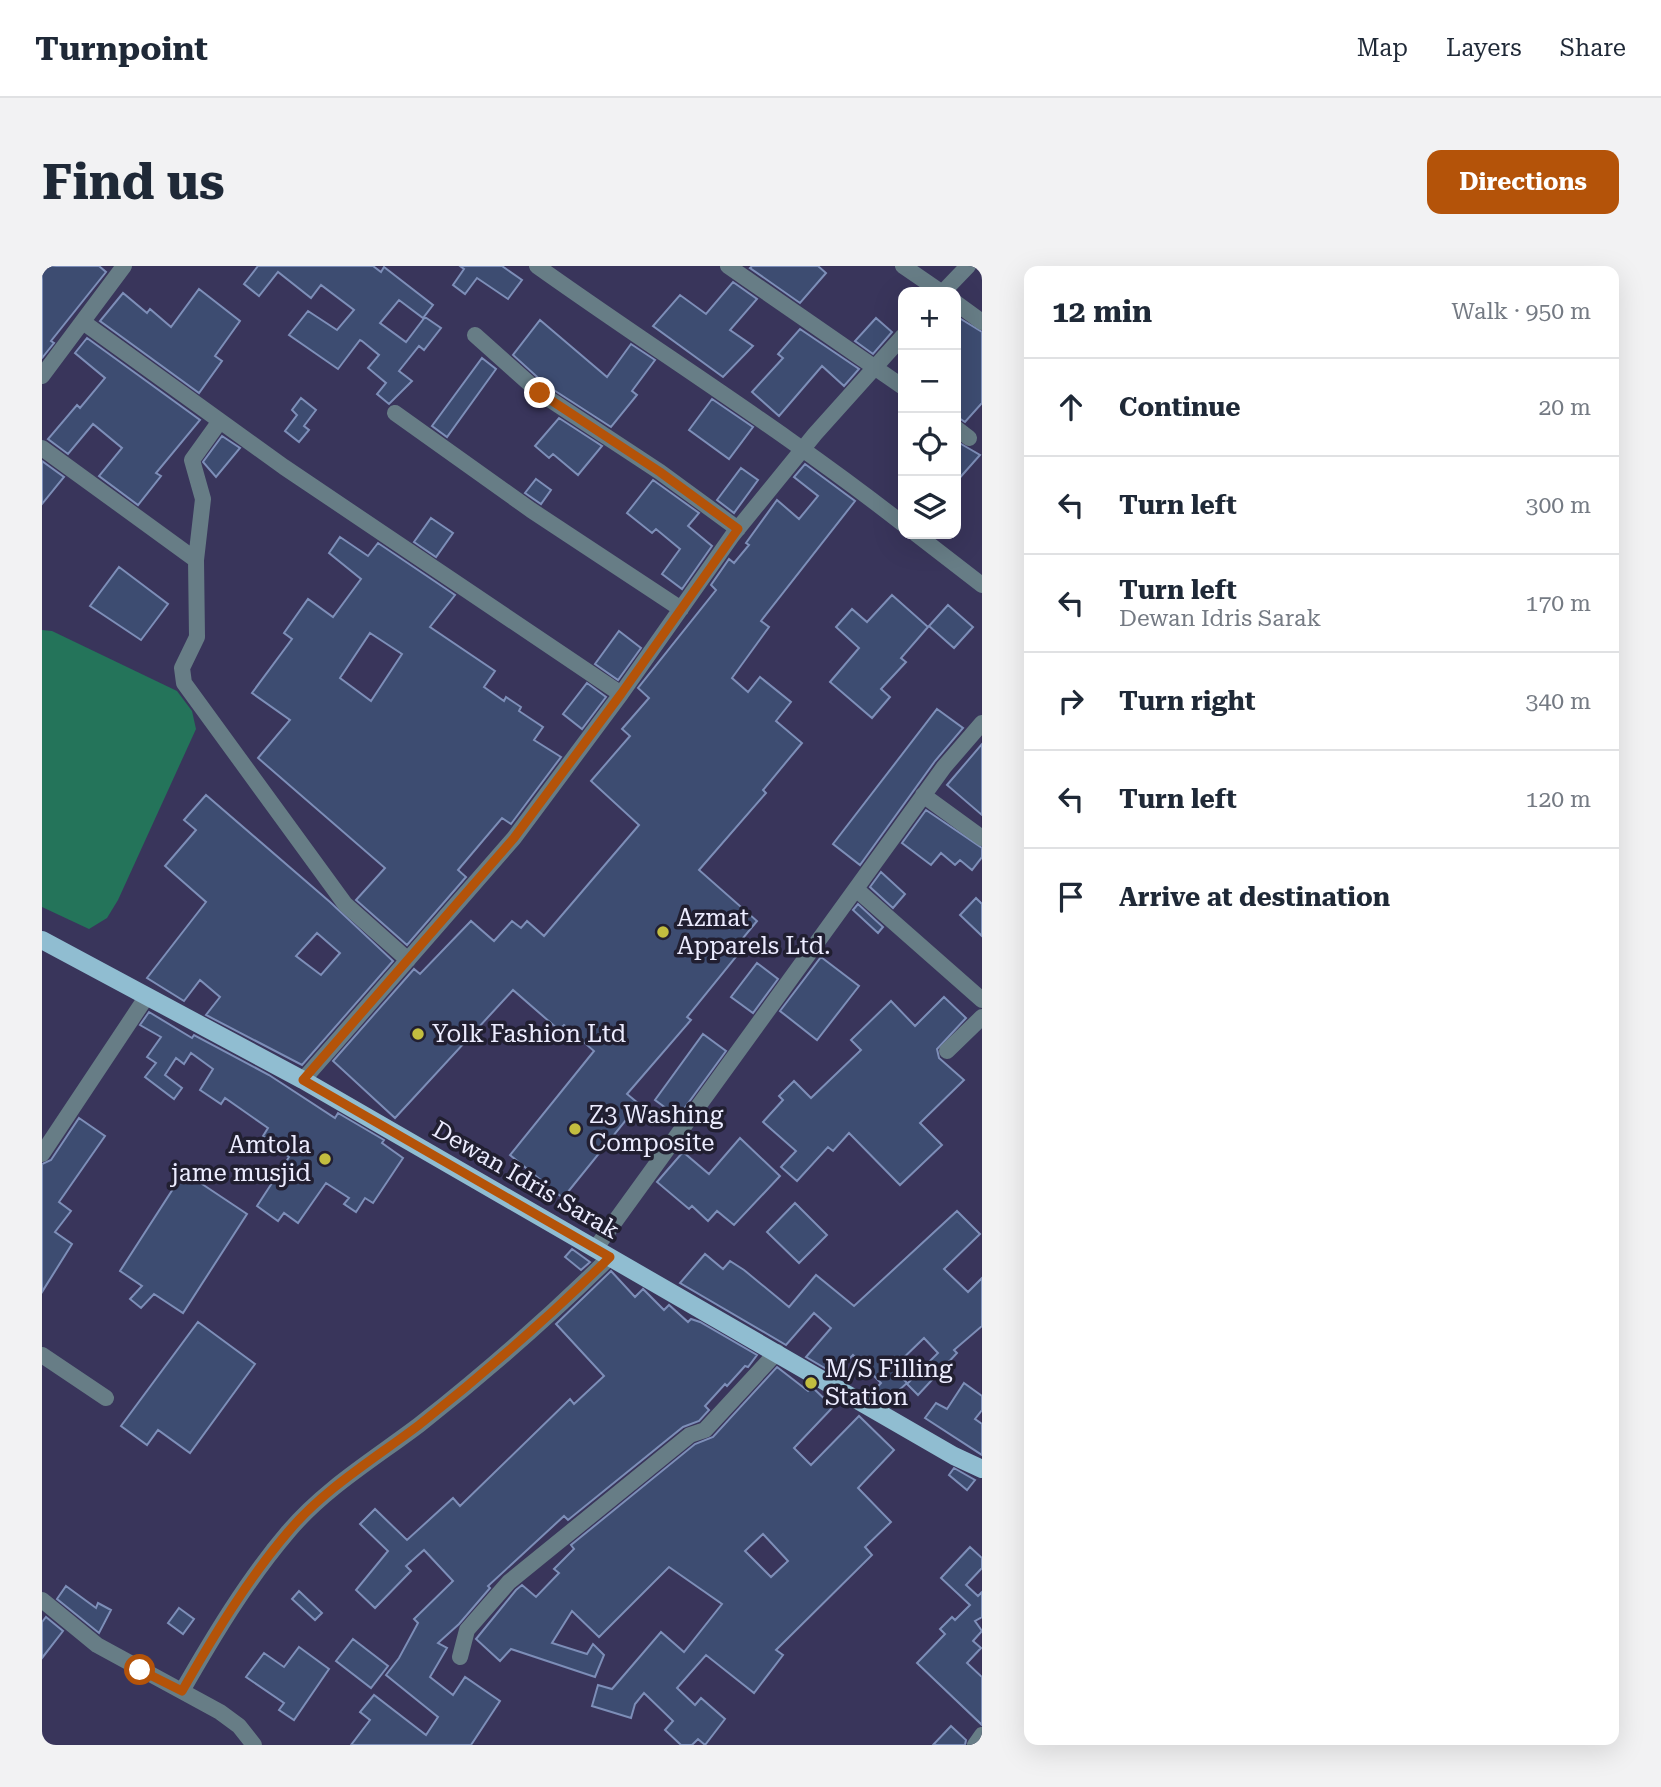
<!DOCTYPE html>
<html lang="en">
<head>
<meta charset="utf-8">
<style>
	:root { --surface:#fff; --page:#f2f2f3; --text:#1f2937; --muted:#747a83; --line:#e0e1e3; --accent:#b45309 }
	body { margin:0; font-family:"Roboto Serif",serif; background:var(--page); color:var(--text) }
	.controls { position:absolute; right:21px; top:21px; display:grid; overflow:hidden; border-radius:14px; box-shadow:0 7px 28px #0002 }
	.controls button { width:63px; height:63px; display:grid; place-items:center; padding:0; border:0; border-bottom:2px solid var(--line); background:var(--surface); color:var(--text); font:35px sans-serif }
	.stop { position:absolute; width:21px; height:21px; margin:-16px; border:5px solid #b45309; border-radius:50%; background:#fff }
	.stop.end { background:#b45309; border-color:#fff; box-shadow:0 2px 7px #0008 }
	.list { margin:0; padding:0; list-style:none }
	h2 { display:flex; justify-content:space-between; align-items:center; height:91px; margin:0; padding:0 28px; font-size:30px }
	h2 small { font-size:23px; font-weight:400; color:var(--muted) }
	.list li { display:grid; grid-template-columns:46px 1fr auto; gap:21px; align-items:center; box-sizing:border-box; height:98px; padding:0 28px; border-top:2px solid var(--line) }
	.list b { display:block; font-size:26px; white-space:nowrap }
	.list p { margin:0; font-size:23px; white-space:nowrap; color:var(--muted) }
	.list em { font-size:23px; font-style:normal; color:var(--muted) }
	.icon { flex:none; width:38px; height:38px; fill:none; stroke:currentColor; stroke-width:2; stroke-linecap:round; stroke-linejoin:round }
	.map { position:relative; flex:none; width:940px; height:1479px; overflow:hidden; border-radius:14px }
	header { display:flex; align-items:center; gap:42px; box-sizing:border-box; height:98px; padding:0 35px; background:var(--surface); border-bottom:2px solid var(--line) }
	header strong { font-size:33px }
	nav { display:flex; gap:38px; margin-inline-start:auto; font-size:24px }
	.intro { display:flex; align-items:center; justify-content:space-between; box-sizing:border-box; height:168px; padding:0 42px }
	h1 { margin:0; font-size:49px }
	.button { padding:18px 32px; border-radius:14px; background:var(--accent); color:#fff; font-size:24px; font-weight:700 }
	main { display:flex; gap:42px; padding:0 42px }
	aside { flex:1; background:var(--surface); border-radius:14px; box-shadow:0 7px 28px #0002 }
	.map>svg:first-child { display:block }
	.water { fill:#24745a }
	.building { fill:#3d4c71; stroke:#7d8eb8; stroke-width:2; fill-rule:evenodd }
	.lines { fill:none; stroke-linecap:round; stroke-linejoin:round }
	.minor { stroke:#677d86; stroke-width:16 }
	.major { stroke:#90bdd1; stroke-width:18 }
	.route { stroke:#b45309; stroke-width:9 }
	.poi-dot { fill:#c2bd3f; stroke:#211f31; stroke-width:2.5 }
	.labels { text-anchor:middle; stroke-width:7; stroke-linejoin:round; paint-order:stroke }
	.poi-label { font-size:24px; fill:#ececff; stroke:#211f31; text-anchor:start }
	.street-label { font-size:24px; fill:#ececff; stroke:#211f31 }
</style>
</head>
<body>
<header>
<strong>Turnpoint</strong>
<nav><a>Map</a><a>Layers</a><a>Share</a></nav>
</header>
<div class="intro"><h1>Find us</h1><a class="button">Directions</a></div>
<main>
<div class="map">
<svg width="940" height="1479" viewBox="0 0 940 1479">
	<rect width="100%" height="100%" fill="#39355b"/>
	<path class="water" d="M0,364L10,365L135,425L150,445L154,463L76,634L65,652L47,663L0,641Z"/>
	<path class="building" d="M0,0H57L64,6L9,75L12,77L0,92Z
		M216,0H331L339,6L342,1L391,39L381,52L357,34L338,57L364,76L383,51L399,62L382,84L377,80L357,105L370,115L347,138L335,128L344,117L326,102L337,89L320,75L318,74L296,103L247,69L266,45L295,64L312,44L279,19L269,32L236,6L217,30L202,18Z
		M418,0H460L480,14L466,33L435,12L423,28L411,19L422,3Z
		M710,0H776L784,7L758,37L708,2Z
		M691,16L715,33L688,64L711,80L681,111L611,60L638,29L664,48Z
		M157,23L198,55L173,90L180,95L157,127L58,55L81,27L105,47L108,43L129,61Z
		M914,50L940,66V137L923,156L914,150Z
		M834,52L850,66L831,88L813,75Z
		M498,54L565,111L589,78L613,94L590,125L595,129L569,161L504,119L471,89Z
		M758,63L817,103L802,120L780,100L737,150L710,126L741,92L736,88Z
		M45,72L158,154L114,207L119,210L96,239L57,210L80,182L51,158L26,188L6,173L35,139L38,142L63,112L33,87Z
		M440,92L454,103L405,171L390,160Z
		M259,132L274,144L262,160L267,164L257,176L243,165L255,149L250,144Z
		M670,133L711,161L687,193L647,164Z
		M517,152L560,180L536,209L511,188L507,192L493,180Z
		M180,170L198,182L174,211L161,196Z
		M914,175L938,189L914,216Z
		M0,195L22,211L0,238Z
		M763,198L813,235L719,355L727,361L690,412L706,426L718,411L749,436L734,455L760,477L721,524L724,527L657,604L715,655L701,672L706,676L645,751L649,754L585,828L597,838L521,932L468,889L552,785L522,759L517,764L471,724L353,852L291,795L372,703L378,708L429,655L452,675L470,655L479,662L485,655L502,670L597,559L549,515L588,470L580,463L607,432L596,422L674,324L669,319L687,293L692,297L707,279L704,277L735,234L757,253L776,230L752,211Z
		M699,202L716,214L692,247L675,234Z
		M494,213L509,224L499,238L483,227Z
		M611,214L657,247L646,260L670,280L640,323L620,308L638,283L614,263L610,267L585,247Z
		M389,252L411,267L394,291L372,276Z
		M298,271L326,290L336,277L413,329L388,361L453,405L442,421L462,435L464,431L479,441L477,445L501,461L492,474L519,491L469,558L460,552L416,604L424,611L365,679L314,634L343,602L216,492L248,454L210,427L250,373L242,367L266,333L291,351L319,313L287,287ZM328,367L360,388L329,435L298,412Z
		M77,301L126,338L99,374L48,340Z
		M850,329L886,361L859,392L864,396L839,423L848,431L830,452L788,416L817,382L794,361L810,343L825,356Z
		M906,339L931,361L912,382L887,360Z
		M577,365L599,382L576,414L553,398Z
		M545,417L564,431L540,463L521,448Z
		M895,443L921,462L893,495L818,599L791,578Z
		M940,478V549L905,519Z
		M164,529L288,636L351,695L260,799L164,749L178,731L158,714L142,735L105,712L164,636L123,600L154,564L142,554ZM275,667L298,687L279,709L254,690Z
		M884,544L940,582V591L930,604L918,594L913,599L899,587L889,599L860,577Z
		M839,606L863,628L851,642L828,621Z
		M934,632L940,638V670L918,649Z
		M816,638L841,661L836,667L811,644Z
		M779,691L817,720L775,774L738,745Z
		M715,697L736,713L711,747L689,731Z
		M902,731L924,752L895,783L897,792L922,814L878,857L900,879L858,919L807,867L791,885L786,881L755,915L739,901L754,885L721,856L741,834L737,830L752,815L769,832L819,784L809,774L849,735L873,760Z
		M107,746L150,772L152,769L227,809L293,852L296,847L342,874L340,877L361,892L331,937L323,932L314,946L302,938L307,932L284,917L256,957L242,947L236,955L215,940L247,891L221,870L226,862L183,832L179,838L158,824L171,803L149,787L142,798L134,792L123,809L140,822L132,833L103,811L114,797L105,791L119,771L98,759Z
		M661,768L684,785L636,851L613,834Z
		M37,852L63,870L17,936L29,945L13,966L30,978L0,1026V898L9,894Z
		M698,872L738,910L692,959L675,945L666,955L650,940L647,943L615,916L641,886L667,908Z
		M142,906L205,948L141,1047L112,1028L99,1042L88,1033L100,1020L78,1005Z
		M753,937L785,969L757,997L725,966Z
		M915,945L938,968L902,1003L926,1026L940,1012V1060L912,1084L915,1087L876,1129L865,1118L896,1087L882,1072L851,1102L865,1117L844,1136L830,1127L839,1117L811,1089L793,1108L764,1091L789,1062L772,1047L744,1079L638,1017L663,988L681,1003L688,995L702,1004L747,1041L774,1009L812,1040Z
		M530,983L548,996L539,1004L523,991Z
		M569,1005L593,1031L601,1023L622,1044L627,1039L646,1056L649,1053L658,1056L715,1089L706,1101L703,1100L685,1120L683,1118L663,1140L667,1144L657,1155L641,1161L526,1254L522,1250L446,1320L448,1322L417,1358L396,1377L405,1382L388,1411L411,1429L423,1411L458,1435L429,1479H309L328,1454L318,1446L332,1429L384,1469L396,1451L344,1409L357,1392L376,1357L372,1353L411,1315L382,1284L364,1300L369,1305L333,1342L314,1324L346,1285L318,1258L333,1243L365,1274L411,1232L418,1240L528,1133L532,1138L562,1110L514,1058Z
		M156,1056L213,1098L148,1187L116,1164L105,1179L79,1160Z
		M735,1101L766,1125L770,1121L791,1141L752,1182L769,1199L817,1150L852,1184L816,1222L849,1256L823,1281L830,1289L734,1384L741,1389L712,1427L664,1389L635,1422L653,1439L659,1432L683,1453L663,1479L656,1473L650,1479H639L623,1464L631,1455L602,1427L593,1438L589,1452L550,1440L556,1419L570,1423L619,1366L642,1386L680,1338L627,1301L557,1371L530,1345L510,1377L545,1388L551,1378L562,1389L553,1411L469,1383L458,1395L434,1373L474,1324L480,1319L494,1331L517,1307L512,1303L532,1283L529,1279L653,1178L671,1171ZM721,1268L746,1295L729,1311L703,1285Z
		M922,1117L940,1130V1144L933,1153L940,1158V1189L883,1152L894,1137L905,1143Z
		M912,1202L933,1214L925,1224L907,1209Z
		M928,1281L940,1292V1302L924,1319L936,1330L940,1326V1351L933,1355L940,1365L931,1375L939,1382L925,1397L940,1411V1459L875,1397L903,1368L898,1363L910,1351L913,1354L928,1339L899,1312Z
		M24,1320L54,1342L56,1337L69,1344L57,1367L15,1333Z
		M257,1325L280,1347L273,1354L250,1333Z
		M137,1342L152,1353L141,1368L126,1357Z
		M4,1351L21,1365L0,1392V1356Z
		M311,1373L346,1400L329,1422L294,1395Z
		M257,1381L287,1403L252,1454L237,1444L242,1437L204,1411L222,1387L242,1401Z
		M909,1460L924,1474L923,1479H891Z"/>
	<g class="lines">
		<path class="minor" d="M495,0C617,87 744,166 861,258
			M686,0L861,121
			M861,0L899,26
			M901,26L926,0
			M914,37L940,56
			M41,56L242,201L579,428
			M433,69L498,127L618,206L696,263
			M0,110L82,0
			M353,147L489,244L639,343
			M178,155L150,194L161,233L154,294L155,371L140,402L142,417L303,638L366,694
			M914,162L927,172
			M0,182L154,294
			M874,268L940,319
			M881,529L940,572
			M814,623L940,734
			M905,785L940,751
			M261,814L472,572L579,428L690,270L773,168L861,70
			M0,888L105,730
			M553,983L902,501L940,457
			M0,1089L64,1132
			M0,1334L55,1379L178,1446L197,1460L212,1479
			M418,1391L425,1364L467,1316L648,1169L663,1164L735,1086
			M140,1425C171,1371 205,1314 246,1266C282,1223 332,1193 377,1159C443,1107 508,1050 568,991
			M933,1479L940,1469"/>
		<path class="major" d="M0,674L261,814L912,1190L940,1203"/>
	</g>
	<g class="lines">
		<path class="route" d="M98,1404L140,1425C171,1371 205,1314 246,1266C282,1223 332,1193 377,1159C443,1107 508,1050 568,991L261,814L472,572L579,428L696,263L618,206L498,127"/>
	</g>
	<g class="poi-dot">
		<circle cx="621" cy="666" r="7"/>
		<circle cx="376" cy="768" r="7"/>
		<circle cx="533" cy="863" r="7"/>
		<circle cx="283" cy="893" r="7"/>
		<circle cx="769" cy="1117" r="7"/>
	</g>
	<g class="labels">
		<g class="poi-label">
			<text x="635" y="660">Azmat<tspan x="635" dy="28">Apparels Ltd.</tspan></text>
			<text x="390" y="776">Yolk Fashion Ltd</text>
			<text x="547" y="857">Z3 Washing<tspan x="547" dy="28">Composite</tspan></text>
			<text x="269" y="887" text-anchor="end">Amtola<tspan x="269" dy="28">jame musjid</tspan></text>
			<text x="783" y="1111">M/S Filling<tspan x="783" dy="28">Station</tspan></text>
		</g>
		<g class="street-label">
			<text transform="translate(484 914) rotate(30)" y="8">Dewan Idris Sarak</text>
		</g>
	</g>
</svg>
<div class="controls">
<button>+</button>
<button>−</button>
<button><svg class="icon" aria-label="locate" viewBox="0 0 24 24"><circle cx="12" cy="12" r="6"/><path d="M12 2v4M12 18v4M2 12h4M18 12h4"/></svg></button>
<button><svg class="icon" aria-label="layers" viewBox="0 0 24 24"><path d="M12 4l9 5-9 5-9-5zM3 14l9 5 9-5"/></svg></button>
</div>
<div class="stop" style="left:98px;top:1404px"></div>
<div class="stop end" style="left:498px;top:127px"></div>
</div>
<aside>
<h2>12 min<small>Walk · 950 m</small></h2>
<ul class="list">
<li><svg class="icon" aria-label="ahead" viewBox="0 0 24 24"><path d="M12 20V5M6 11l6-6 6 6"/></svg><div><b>Continue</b></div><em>20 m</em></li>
<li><svg class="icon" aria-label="left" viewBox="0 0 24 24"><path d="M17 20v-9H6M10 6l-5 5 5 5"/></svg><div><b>Turn left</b></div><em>300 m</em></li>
<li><svg class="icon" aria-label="left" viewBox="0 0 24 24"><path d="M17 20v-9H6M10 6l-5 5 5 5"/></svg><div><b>Turn left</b><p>Dewan Idris Sarak</p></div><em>170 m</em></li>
<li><svg class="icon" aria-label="right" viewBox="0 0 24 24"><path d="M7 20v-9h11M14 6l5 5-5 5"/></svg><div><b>Turn right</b></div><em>340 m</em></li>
<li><svg class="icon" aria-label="left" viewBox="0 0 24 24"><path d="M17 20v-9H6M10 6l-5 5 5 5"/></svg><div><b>Turn left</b></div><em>120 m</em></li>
<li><svg class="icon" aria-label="arrive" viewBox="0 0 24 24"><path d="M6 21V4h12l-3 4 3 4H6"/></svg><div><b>Arrive at destination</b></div></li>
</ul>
</aside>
</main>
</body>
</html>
